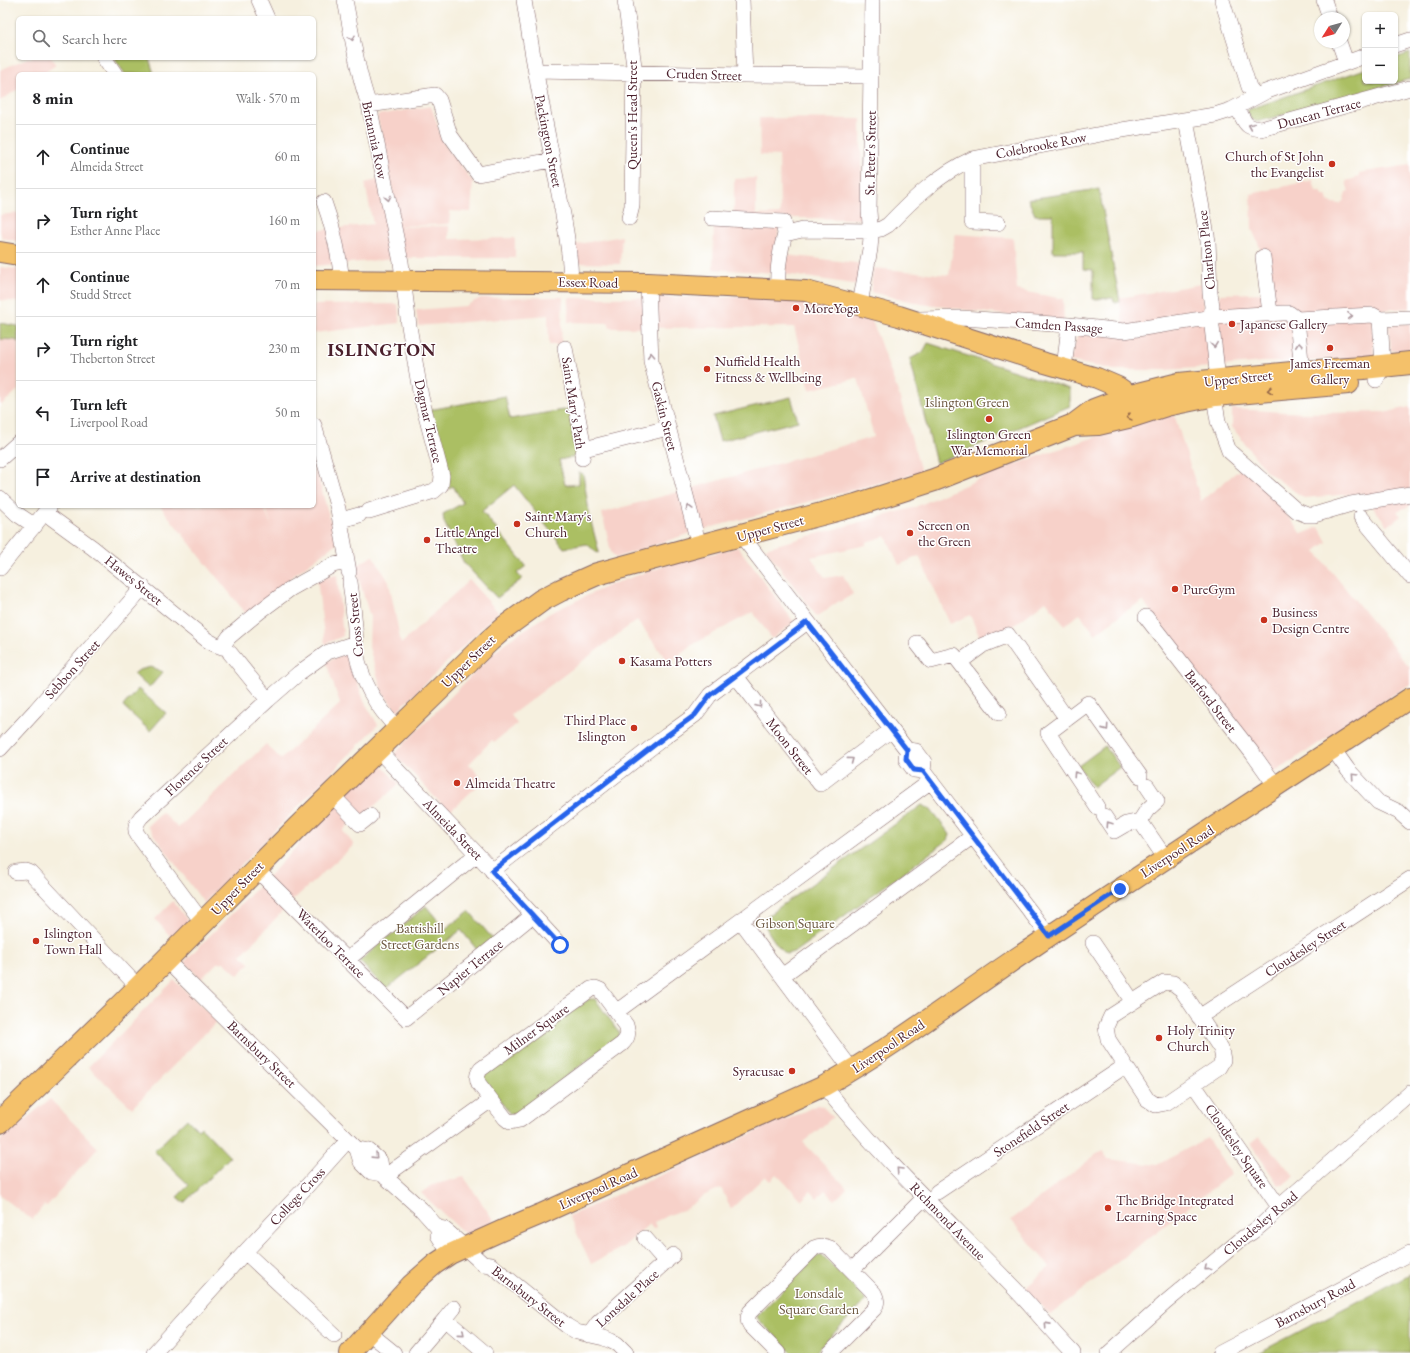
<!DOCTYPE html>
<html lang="en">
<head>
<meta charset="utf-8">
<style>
	:root { --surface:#fff; --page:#f6f6f6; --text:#202124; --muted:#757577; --line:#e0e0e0 }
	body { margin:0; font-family:"EB Garamond",serif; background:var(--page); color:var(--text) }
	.controls { position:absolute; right:12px; top:12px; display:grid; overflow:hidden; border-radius:6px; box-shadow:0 1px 3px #0004 }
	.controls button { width:36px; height:36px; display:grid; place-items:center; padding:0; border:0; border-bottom:1px solid var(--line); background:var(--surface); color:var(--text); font:20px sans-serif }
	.compass { position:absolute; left:1314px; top:12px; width:36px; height:36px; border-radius:50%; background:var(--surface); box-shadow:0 1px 3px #0004; rotate:233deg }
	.stop { position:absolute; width:12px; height:12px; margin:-9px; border:3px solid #2563eb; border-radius:50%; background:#fff }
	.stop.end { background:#2563eb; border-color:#fff; box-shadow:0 1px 4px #0008 }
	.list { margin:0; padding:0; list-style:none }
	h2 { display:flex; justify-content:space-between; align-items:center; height:52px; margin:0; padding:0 16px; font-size:17px }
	h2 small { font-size:13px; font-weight:400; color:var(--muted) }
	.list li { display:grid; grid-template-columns:26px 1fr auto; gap:12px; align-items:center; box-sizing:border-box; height:64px; padding:0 16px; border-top:1px solid var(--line) }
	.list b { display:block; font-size:15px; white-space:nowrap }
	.list p { margin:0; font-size:13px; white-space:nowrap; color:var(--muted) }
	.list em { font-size:13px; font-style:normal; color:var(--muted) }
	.icon { flex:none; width:22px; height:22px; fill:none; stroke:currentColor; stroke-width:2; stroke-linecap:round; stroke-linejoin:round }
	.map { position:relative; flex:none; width:1410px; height:1353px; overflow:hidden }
	.search { position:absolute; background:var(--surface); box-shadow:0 1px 3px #0004; left:16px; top:16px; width:300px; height:44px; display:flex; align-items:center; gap:10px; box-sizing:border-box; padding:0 14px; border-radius:6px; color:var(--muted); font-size:15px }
	.panel { position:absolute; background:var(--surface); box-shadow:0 1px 3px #0004; left:16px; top:72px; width:300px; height:436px; border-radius:6px }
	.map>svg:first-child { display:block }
	.built { fill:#f7d1c9 }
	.green { fill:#abbf63; stroke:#7a6f47 }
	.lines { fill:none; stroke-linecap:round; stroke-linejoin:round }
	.minor-casing { stroke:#86686a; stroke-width:16 }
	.major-casing { stroke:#86686a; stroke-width:22 }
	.highway-casing { stroke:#86686a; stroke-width:24 }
	.minor { stroke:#fff; stroke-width:15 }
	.major { stroke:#f4c16b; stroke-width:20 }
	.highway { stroke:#f4c16b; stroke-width:22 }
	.oneway { stroke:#ae9aa0 }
	.oneway2 { stroke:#966848 }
	.route { stroke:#2563eb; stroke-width:5 }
	.poi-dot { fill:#c8321e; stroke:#fff; stroke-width:1.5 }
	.labels { text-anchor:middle; stroke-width:3; stroke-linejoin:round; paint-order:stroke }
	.street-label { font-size:14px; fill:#4a1f2b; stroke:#fff }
	.poi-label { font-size:14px; fill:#4a1f2b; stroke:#fff; text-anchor:start }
	.park-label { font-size:14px; fill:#6c573f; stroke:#fff }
	.district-label { font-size:18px; font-weight:bold; letter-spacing:1px; fill:#4a1f2b; stroke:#fff }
</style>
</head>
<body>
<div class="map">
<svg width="1410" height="1353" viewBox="0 0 1410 1353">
	<rect width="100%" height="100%" fill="#fff"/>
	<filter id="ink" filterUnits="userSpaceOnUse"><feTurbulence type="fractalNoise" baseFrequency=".025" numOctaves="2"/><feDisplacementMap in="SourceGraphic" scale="8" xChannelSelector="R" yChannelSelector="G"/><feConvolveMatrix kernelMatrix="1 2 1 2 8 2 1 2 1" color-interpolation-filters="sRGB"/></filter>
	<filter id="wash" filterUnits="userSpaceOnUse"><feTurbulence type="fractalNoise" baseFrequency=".012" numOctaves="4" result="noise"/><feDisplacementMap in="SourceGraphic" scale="16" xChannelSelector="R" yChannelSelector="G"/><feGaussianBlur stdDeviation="0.9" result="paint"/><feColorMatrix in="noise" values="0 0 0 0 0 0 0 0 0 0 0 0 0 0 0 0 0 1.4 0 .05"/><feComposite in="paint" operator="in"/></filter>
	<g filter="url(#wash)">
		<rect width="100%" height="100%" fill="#f6f0df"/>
		<path class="built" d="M28,58H51L56,65L42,74H18V89L0,101V70Z
			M431,106L444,144L473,182L471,212L450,211L449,224L400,226L377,115Z
			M759,118L861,119L862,219L734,217V179L756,178V215L780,214L779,156L760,155Z
			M1410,165V308L1379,310L1373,322L1374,356L1297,362H1262L1221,366L1218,315L1220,294L1265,293L1260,248L1252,229L1251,194L1313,180L1316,191H1321L1323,195H1326L1328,201L1332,203L1340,204L1344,200L1346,193L1349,192L1346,181L1360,177L1359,173Z
			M380,179L401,227L449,226V239L515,238V258H406L314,266V231L373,224L365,183Z
			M18,213V241L2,238L0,231V215Z
			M714,222L779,223L775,273L713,269Z
			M955,234L1013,238L1017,290L1063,299L1064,323L922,304L871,292L873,268L949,275Z
			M622,236L620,264L576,263L573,245Z
			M786,255L865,264L860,285L785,274Z
			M0,267L18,269V302L0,300Z
			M1201,284L1213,367L1164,370H1114L1070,361L1079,329L1124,330L1119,298Z
			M563,297L561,345H549L548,315L418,326L416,310L465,306L481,298Z
			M786,297L871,318L898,392L921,472L697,531L615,558L611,552L602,513L874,437L858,378L810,390L794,327L610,328L609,323L568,322L569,298Z
			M398,304L400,323L314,333V305Z
			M1410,323V349L1391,351L1389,325Z
			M0,339L15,340L18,342V390L0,406Z
			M1410,407V506L1397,511L1401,516L1388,526L1362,493L1304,498L1266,471L1232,427V409L1303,413L1388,412Z
			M1172,412L1174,414L1201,501L1244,466L1268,489L1302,534L1319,527L1327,542L1315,551L1410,668V684L1273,773L1143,601L1126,611L1095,634L1080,614L1064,625L1046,601L1013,626L1008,635L983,645L970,615L950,624L919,556L899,565L886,536L866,542V545L811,557L825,578L843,575L853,594L840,602L839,601L817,617L765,548L913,508L997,471L1056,450Z
			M314,464L337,543L294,575L247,615L160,506H263L272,527L265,506H314Z
			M738,547L794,622L772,639L753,612L692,645L669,663L637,620L511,715L517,724L494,742L492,740L469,764L484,780L449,812L394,754L503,644L550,613L610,585L667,565Z
			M373,556L389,582L401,644L469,580L498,612L397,711L382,692L369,647L370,617L355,566Z
			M337,575L343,636L325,644L317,579Z
			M347,653L364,701L378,725L204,903L147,826L162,812L178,828L266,744L281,759L340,704L326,662Z
			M381,765L399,784L363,816L357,813L343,831L354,845L294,899L241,955L250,963L238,975L224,962L217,963L201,979L184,962L274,871L354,785Z
			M173,901L188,921L171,937L155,919Z
			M174,980L217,1021L132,1108L88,1067Z
			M50,1099L98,1148L47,1206L44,1205L32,1220L0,1195V1140Z
			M817,1105L822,1106L833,1117L817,1131L803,1142L847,1188L835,1200L825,1190L817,1198L811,1191L802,1200L776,1174L770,1181L765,1176L731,1209L721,1188L705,1195L684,1210L676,1212L654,1222L656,1227L653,1229L649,1224L623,1247L591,1264L569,1216L722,1148L777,1121L784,1119L786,1120Z
			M1259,1136L1294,1176L1283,1185H1279L1275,1180L1250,1143Z
			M1207,1138L1231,1174L1050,1315L1024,1289L1050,1267L1011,1220L1102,1150L1108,1159L1157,1165Z
			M464,1177L494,1221L468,1234L464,1233L421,1193L432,1185Z"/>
		<path class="green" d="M1410,53V79L1257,122L1250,118L1247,110L1365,69V81H1395V58Z
			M114,58H149L154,74H125Z
			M1099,189L1120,302H1114L1113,298L1093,299V270L1083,269V252H1053V215H1035L1028,199Z
			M0,323L18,326V342L15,340L0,339Z
			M928,343L1070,389V406L936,463L910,359L923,352Z
			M505,396L510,419L569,409L578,456L559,460L565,485L579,484V472L583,474L590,518L599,552L597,553L587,544L564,548L514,485L482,511L526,566L517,573L522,579L497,598L464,563L444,522L443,514L463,503L453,486L449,488L429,410Z
			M791,397L798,421L720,441L713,416Z
			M151,667L163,672L149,688L134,674L139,670Z
			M138,689L166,713L150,731L123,706Z
			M1105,746L1120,767L1093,787L1078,766Z
			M922,805L930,809L949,833L950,835L948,840L796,951L787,954C781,952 764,928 764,921L767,916Z
			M426,906L445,929L469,911L493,939L478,951L461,930L386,989L359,961Z
			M589,999H595L619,1032L618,1037L517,1114H510L484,1079L486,1071Z
			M187,1119L198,1130L201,1127L230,1157L184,1203L177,1197L189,1185L154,1151Z
			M821,1254L865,1298V1301L815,1353H792L758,1319L757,1316L818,1255Z
			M1410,1274V1353H1258Z"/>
	</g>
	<g filter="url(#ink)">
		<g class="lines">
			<g class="minor-casing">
				<path id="minor" d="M259,0L267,18
					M345,0C352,35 357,71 369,105L401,262L409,326L421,397L442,476L441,485L434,491L369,511
					M524,0C532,54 542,108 553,162C560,201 570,242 571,282
					M625,0L634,66L632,206L629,218
					M742,0L745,75
					M1222,0L1249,87L1256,96
					M1324,0L1330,18
					M1339,42L1346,62
					M1395,45L1410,40
					M104,58L115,74
					M536,71L745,75L871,76
					M369,105L435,95L439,100L450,135L478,174L552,160
					M1237,108C1246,121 1242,127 1261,129L1410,88
					M1186,120L1208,241L1210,293L1212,306L1211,318L1217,371L1215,403L1218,421L1229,451L1297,511L1307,515H1314L1351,504L1410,494
					M972,159V222L998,223
					M324,202C333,227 339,254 342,281
					M712,218L783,222L785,234
					M1263,257L1270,313
					M648,283L651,361L699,546
					M778,288C777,271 780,251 785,234L802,230L871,231L881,229L888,225C913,199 939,174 972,159L1122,130L1215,115L1231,110L1265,92L1365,56
					M860,304L870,249L871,237L869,211L872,0
					M1213,317L1283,313H1289L1297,319L1373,315L1380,319
					M920,319L961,318L1069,325L1124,331L1208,318
					M1297,319L1302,372
					M1380,319L1410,318
					M565,348L584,449L582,458
					M1064,369L1069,325
					M1376,380L1383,366L1380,319
					M314,425L338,509L349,572
					M584,449L668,428
					M0,459L18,443
					M0,498L17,514L35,526
					M45,513L93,548L207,640L214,644L222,647L229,637L259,612L290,589L333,565L347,562
					M1361,517L1410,576
					M341,520L359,515
					M741,535L907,750L906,759L914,770L923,771
					M0,568L50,506
					M350,582C352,597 354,612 355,628C356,636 355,644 356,652C362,682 377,708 398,729
					M1146,617L1253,754L1276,786
					M917,643L931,661L954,655L999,713
					M230,653L268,700
					M960,662L983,645L1008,635L1067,719
					M735,675L820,784L891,730
					M0,749L35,711L143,587
					M1333,749L1348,770L1378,802L1399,812L1410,822
					M378,750L477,854L560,945
					M907,750L916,751L924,762L923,771L1049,936
					M331,794L360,824L370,816
					M1097,807L1048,733L1088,703L1140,776
					M1104,816L1114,831L1126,824L1140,821L1147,810L1157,801L1147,786
					M1140,821L1166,859
					M256,869L406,1018L533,915
					M492,871L666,736L695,715L710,695L807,622
					M16,872L26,871L31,873L139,988
					M741,921L852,1070
					M203,923L137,834C134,828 137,822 141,817L268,700L299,673L328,652L355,643
					M1093,943L1133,1002
					M166,960L357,1149L361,1162L371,1172L382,1174L421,1209L438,1228L444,1229L449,1233L483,1264L491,1265L567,1326L577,1332L604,1338L611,1341L617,1344L626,1353
					M347,960L477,854
					M782,976L973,836
					M1164,982L1173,983L1181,989L1221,1049L1223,1060L1219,1067L1166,1103L1156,1105L1147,1099L1108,1039L1106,1027L1111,1016Z
					M595,988L600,990L626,1025C629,1034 628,1038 622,1044L520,1120L510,1122L505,1118L479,1084C476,1078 477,1074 481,1069L591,989Z
					M616,1012L931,781
					M1199,1017L1410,879
					M1194,1085L1279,1207
					M824,1086C880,1157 947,1219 1010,1284C1032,1306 1051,1331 1073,1353
					M357,1149L369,1151L380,1161L382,1174
					M386,1178L395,1169L491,1100
					M937,1192L1125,1066
					M438,1228V1235L450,1254
					M645,1238L666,1262
					M245,1252L334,1335
					M852,1270L924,1198
					M445,1319L454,1308
					M368,1332L394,1353
					M589,1335L598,1323L673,1255
					M154,1353L245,1252L307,1186L348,1140
					M416,1353L445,1319L485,1353
					M778,1353L750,1325C747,1320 747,1317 750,1312L814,1248C820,1245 824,1245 830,1248L874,1293C877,1299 878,1303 874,1309L830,1353
					M1109,1353L1166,1302L1244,1237C1257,1230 1269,1219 1279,1207L1410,1093
					M1220,1353L1410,1253"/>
			</g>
			<g class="major-casing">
				<path id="major" d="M0,252L18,255
					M314,280L648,283L806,291L899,316L1045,363L1097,378L1118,387L1131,396L1142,402
					M350,1353L411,1285L435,1264L450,1254L503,1230L541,1214L824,1086C897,1045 963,993 1033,947C1158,863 1284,781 1410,698"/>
			</g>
			<g class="highway-casing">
				<path id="highway" d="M1074,425L1098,424L1132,416L1166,405L1215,395L1348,383
					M0,1122L123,1003L298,827L489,641L505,627L542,600L561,590L597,574L699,546L856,505L934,480L1074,425L1094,410L1131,396L1179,384L1302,372L1363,368L1410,363"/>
			</g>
			<use href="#minor" class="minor"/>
			<use href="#major" class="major"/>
			<use href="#highway" class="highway"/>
		</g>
		<defs><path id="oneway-chevron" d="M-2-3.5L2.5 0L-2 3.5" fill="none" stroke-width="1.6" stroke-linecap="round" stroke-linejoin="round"/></defs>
		<g class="oneway">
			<use href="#oneway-chevron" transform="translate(352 38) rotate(78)"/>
			<use href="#oneway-chevron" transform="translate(1251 126) rotate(-157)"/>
			<use href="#oneway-chevron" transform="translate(388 198) rotate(79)"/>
			<use href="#oneway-chevron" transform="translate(1350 316) rotate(-3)"/>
			<use href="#oneway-chevron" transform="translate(1214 345) rotate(83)"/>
			<use href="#oneway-chevron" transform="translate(1299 345) rotate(-95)"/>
			<use href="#oneway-chevron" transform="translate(651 355) rotate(-93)"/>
			<use href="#oneway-chevron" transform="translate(689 508) rotate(-105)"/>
			<use href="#oneway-chevron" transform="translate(759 705) rotate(52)"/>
			<use href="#oneway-chevron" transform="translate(1106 728) rotate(55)"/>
			<use href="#oneway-chevron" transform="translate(851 760) rotate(-37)"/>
			<use href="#oneway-chevron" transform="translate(1076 774) rotate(-124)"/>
			<use href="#oneway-chevron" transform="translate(1354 776) rotate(-133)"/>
			<use href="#oneway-chevron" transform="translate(1109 824) rotate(-124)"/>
			<use href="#oneway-chevron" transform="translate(375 1156) rotate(44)"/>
			<use href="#oneway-chevron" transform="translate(899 1170) rotate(-133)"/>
			<use href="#oneway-chevron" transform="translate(1207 1268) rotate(140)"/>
			<use href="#oneway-chevron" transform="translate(1047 1325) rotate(-132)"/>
			<use href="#oneway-chevron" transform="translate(462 1333) rotate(41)"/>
		</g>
		<g class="oneway2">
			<use href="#oneway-chevron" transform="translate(1270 390) rotate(175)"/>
			<use href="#oneway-chevron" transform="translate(1129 417) rotate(165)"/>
		</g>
	</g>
	<g class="lines" filter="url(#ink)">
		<path class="route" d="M560,945L492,871L666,736L695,715L710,695L807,622L907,750L906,759L914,770L923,771L1049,936L1120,889"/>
	</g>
	<g class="poi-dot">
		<circle cx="1332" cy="164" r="4"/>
		<circle cx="796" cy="308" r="4"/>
		<circle cx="1232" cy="324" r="4"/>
		<circle cx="1330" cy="348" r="4"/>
		<circle cx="707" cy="369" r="4"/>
		<circle cx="989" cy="419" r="4"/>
		<circle cx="517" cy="524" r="4"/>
		<circle cx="910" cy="533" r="4"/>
		<circle cx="427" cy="540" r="4"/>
		<circle cx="1175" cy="589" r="4"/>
		<circle cx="1264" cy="620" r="4"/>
		<circle cx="622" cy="661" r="4"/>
		<circle cx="634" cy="728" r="4"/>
		<circle cx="457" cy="783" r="4"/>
		<circle cx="36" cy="941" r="4"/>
		<circle cx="1159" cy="1038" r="4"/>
		<circle cx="792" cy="1071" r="4"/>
		<circle cx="1108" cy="1208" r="4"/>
	</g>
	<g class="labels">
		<g class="street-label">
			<text transform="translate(704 74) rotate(2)" y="5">Cruden Street</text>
			<text transform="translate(1319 113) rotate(-15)" y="5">Duncan Terrace</text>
			<text transform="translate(632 115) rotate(-90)" y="5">Queen's Head Street</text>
			<text transform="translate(375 140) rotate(78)" y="5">Britannia Row</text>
			<text transform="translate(549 141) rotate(79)" y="5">Packington Street</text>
			<text transform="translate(1041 145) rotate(-11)" y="5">Colebrooke Row</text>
			<text transform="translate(870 153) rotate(-89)" y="5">St. Peter's Street</text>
			<text transform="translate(1206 250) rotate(-96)" y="5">Charlton Place</text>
			<text transform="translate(588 282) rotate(1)" y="5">Essex Road</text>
			<text transform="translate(1059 325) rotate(4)" y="5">Camden Passage</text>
			<text transform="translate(1238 378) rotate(-6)" y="5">Upper Street</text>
			<text transform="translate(574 403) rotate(81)" y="5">Saint Mary's Path</text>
			<text transform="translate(665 416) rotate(76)" y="5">Gaskin Street</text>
			<text transform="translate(429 421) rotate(77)" y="5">Dagmar Terrace</text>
			<text transform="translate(770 528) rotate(-15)" y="5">Upper Street</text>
			<text transform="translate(134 580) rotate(39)" y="5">Hawes Street</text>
			<text transform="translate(355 625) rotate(-96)" y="5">Cross Street</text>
			<text transform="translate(468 661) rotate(-44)" y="5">Upper Street</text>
			<text transform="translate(72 669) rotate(-48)" y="5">Sebbon Street</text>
			<text transform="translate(1211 701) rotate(52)" y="5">Barford Street</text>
			<text transform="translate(790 746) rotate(52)" y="5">Moon Street</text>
			<text transform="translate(196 766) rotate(-43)" y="5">Florence Street</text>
			<text transform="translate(453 829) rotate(46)" y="5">Almeida Street</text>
			<text transform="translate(1177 851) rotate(-33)" y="5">Liverpool Road</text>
			<text transform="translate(237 888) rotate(-46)" y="5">Upper Street</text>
			<text transform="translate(331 943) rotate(45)" y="5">Waterloo Terrace</text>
			<text transform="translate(1305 948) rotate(-33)" y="5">Cloudesley Street</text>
			<text transform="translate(470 967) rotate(-39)" y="5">Napier Terrace</text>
			<text transform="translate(536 1029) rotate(-36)" y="5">Milner Square</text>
			<text transform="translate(888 1046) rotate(-34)" y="5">Liverpool Road</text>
			<text transform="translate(262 1054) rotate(44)" y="5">Barnsbury Street</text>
			<text transform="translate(1031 1129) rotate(-34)" y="5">Stonefield Street</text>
			<text transform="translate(1237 1146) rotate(55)" y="5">Cloudesley Square</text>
			<text transform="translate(598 1188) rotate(-24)" y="5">Liverpool Road</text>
			<text transform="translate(297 1196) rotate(-47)" y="5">College Cross</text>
			<text transform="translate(948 1221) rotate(46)" y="5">Richmond Avenue</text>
			<text transform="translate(1260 1223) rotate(-40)" y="5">Cloudesley Road</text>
			<text transform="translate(529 1296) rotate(38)" y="5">Barnsbury Street</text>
			<text transform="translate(627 1298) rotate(-42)" y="5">Lonsdale Place</text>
			<text transform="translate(1315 1303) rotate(-28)" y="5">Barnsbury Road</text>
		</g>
		<g class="poi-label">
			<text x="1324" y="161" text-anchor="end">Church of St John<tspan x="1324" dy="16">the Evangelist</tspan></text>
			<text x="804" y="313">MoreYoga</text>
			<text x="1240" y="329">Japanese Gallery</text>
			<text x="715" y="366">Nuffield Health<tspan x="715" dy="16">Fitness &amp; Wellbeing</tspan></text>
			<text x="1330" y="368" text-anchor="middle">James Freeman<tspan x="1330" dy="16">Gallery</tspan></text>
			<text x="989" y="439" text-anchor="middle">Islington Green<tspan x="989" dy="16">War Memorial</tspan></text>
			<text x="525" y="521">Saint Mary's<tspan x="525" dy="16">Church</tspan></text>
			<text x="918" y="530">Screen on<tspan x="918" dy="16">the Green</tspan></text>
			<text x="435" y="537">Little Angel<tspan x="435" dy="16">Theatre</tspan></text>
			<text x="1183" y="594">PureGym</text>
			<text x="1272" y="617">Business<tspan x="1272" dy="16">Design Centre</tspan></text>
			<text x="630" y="666">Kasama Potters</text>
			<text x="626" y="725" text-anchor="end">Third Place<tspan x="626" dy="16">Islington</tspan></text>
			<text x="465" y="788">Almeida Theatre</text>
			<text x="44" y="938">Islington<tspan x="44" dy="16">Town Hall</tspan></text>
			<text x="1167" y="1035">Holy Trinity<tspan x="1167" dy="16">Church</tspan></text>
			<text x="784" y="1076" text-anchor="end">Syracusae</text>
			<text x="1116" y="1205">The Bridge Integrated<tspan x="1116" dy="16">Learning Space</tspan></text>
		</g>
		<g class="park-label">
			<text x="967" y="407">Islington Green</text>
			<text x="795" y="928">Gibson Square</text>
			<text x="420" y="933">Battishill<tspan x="420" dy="16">Street Gardens</tspan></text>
			<text x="819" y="1298">Lonsdale<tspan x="819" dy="16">Square Garden</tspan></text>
		</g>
		<g class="district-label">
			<text x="382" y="356">ISLINGTON</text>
		</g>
	</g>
</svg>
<div class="controls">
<button>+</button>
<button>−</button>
</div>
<svg class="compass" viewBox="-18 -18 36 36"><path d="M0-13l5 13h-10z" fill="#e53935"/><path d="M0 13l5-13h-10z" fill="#757577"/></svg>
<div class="stop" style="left:560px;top:945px"></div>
<div class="stop end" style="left:1120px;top:889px"></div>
<div class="search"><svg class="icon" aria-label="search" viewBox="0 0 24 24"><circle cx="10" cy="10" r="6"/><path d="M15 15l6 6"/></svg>Search here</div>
<section class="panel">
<h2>8 min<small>Walk · 570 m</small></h2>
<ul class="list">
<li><svg class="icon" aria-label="ahead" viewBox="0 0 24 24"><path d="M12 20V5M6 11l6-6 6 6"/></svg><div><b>Continue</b><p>Almeida Street</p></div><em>60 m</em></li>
<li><svg class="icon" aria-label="right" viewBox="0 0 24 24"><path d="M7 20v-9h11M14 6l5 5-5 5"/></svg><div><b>Turn right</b><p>Esther Anne Place</p></div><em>160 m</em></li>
<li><svg class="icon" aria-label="ahead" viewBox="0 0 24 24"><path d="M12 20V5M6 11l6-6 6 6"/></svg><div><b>Continue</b><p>Studd Street</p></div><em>70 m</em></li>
<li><svg class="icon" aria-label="right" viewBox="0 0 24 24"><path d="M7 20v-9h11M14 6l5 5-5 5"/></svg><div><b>Turn right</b><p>Theberton Street</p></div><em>230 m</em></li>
<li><svg class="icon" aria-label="left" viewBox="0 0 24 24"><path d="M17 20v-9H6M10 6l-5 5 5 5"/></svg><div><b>Turn left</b><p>Liverpool Road</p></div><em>50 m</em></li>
<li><svg class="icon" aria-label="arrive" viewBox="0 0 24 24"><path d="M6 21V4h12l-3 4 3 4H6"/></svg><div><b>Arrive at destination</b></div></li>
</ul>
</section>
</div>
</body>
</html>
